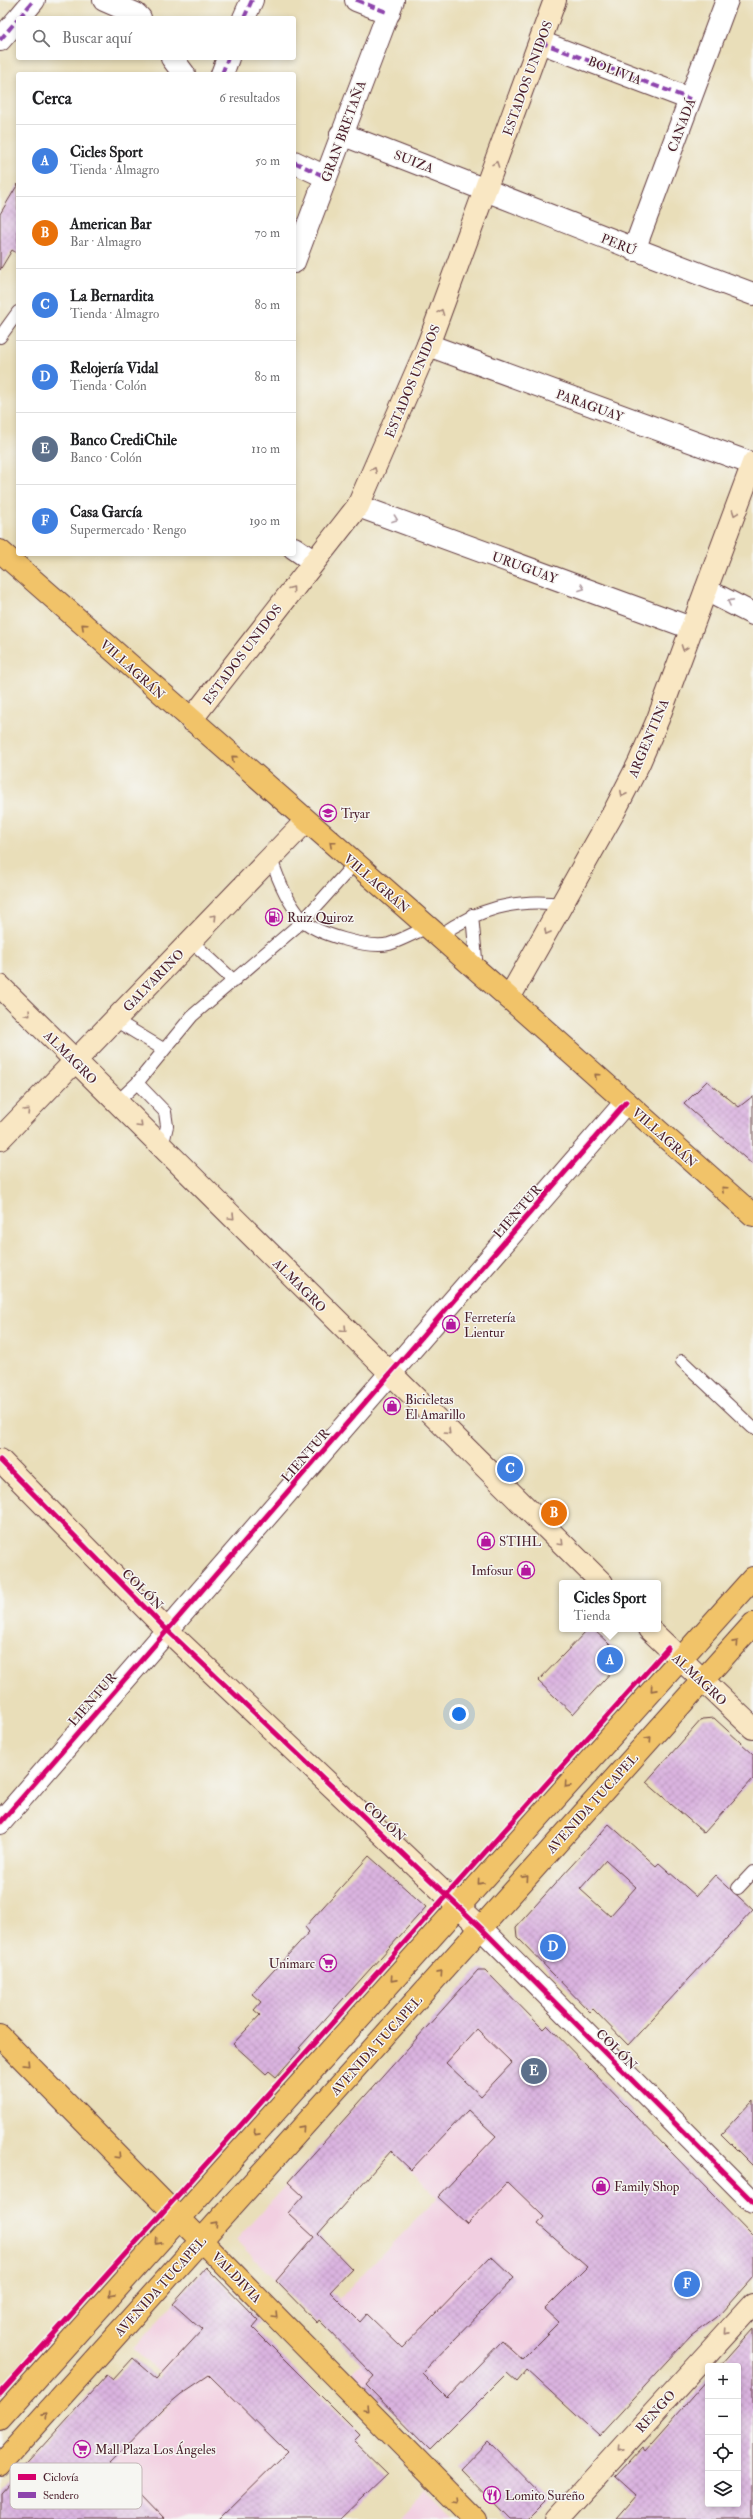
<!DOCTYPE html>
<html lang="es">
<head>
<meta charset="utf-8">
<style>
	:root { --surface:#fff; --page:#f2f2f2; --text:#202124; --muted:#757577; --line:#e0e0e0; --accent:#b5179e }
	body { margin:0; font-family:"IM FELL Double Pica",serif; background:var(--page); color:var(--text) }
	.controls { position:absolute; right:12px; bottom:12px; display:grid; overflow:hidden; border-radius:4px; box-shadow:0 2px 6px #0003 }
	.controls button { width:36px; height:36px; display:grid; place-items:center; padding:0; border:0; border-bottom:1px solid var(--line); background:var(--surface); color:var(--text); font:20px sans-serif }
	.you { position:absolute; left:459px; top:1714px; width:14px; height:14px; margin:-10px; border:3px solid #fff; border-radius:50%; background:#1a73e8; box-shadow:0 0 0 6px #1a73e833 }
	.badge { display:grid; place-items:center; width:26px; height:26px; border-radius:50%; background:var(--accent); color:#fff; font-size:13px; font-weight:700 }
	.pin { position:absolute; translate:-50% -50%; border:2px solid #fff; box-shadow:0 1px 4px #0006 }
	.popup { position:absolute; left:559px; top:1580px; width:102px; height:52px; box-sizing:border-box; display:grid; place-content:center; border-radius:4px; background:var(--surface); filter:drop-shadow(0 1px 3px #0005); font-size:13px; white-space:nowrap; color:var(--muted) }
	.popup b { font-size:15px; color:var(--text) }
	.popup::after { content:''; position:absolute; left:50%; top:100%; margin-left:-8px; border:8px solid transparent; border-top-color:var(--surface) }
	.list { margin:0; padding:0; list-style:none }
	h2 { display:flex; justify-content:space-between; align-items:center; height:52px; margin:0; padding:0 16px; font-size:17px }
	h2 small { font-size:13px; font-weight:400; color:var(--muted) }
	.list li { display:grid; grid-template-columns:26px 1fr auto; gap:12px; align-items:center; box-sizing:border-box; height:72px; padding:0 16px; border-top:1px solid var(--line) }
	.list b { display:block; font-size:15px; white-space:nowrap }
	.list p { margin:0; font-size:13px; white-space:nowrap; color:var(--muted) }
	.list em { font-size:13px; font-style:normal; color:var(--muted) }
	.icon { flex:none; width:22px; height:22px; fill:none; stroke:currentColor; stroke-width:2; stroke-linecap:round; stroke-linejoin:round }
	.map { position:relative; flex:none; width:753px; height:2519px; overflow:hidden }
	.search { position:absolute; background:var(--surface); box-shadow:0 2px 6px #0003; left:16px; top:16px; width:280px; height:44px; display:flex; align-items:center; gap:10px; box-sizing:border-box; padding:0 14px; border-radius:4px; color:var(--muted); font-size:15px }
	.panel { position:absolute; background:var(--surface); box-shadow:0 2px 6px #0003; left:16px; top:72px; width:280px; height:484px; border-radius:4px }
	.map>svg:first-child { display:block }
	.built { fill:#f2cfe1 }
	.building { fill:url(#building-cross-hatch); fill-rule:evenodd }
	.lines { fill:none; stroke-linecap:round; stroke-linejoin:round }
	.lane-casing { stroke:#623c40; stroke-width:14 }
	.street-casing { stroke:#623c40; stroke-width:24 }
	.secondary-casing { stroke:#623c40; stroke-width:24 }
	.primary-casing { stroke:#623c40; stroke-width:24 }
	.lane { stroke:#fff; stroke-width:12 }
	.street { stroke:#fff; stroke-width:22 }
	.secondary { stroke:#f9e7c3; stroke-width:22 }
	.primary { stroke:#f1c369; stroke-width:22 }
	.quiet { stroke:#8e44ad; stroke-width:4; stroke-dasharray:8 4; stroke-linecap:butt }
	.cycleway-casing { stroke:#f6f6f2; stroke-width:8 }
	.cycleway { stroke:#d6006c; stroke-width:5 }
	.oneway { stroke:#a28377 }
	.oneway2 { stroke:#ae9aa0 }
	.oneway3 { stroke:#956947 }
	.labels { text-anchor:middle; stroke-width:3; stroke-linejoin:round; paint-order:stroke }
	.street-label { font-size:13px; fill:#4a1f2b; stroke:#f6f6f2 }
	.poi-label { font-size:13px; fill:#4a1f2b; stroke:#f6f6f2; text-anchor:start }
	.key { fill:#f6f6f2; stroke:#c2b6b6; stroke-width:1 }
	.key-label { font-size:11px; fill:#4a1f2b }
</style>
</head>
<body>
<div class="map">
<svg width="753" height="2519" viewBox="0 0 753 2519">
	<defs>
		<pattern id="building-cross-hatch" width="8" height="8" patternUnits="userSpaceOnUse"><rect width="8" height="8" fill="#dab4e0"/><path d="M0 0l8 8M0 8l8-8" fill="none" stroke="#bd9ac0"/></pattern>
	</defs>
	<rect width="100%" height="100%" fill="#f6f6f2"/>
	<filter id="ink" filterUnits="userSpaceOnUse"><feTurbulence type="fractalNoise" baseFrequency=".025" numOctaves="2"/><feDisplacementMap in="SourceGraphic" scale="8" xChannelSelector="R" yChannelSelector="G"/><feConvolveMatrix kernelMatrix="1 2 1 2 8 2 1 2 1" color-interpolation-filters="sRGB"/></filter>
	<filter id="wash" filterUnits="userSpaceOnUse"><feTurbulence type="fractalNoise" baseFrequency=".012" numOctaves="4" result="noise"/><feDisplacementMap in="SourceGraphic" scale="16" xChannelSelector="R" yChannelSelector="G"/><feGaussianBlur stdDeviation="0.9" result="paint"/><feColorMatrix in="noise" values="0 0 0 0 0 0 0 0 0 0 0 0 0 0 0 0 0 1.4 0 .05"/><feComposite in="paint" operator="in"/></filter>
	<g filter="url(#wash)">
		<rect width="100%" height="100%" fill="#e9deb9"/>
		<path class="built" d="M478,1970H485L543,2029L547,2025L753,2236V2277L564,2317L430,2450L352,2372L361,2363L319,2320L438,2197L391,2152L368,2177L327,2138Z
			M308,2160L349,2198L276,2281L236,2240Z
			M206,2267L259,2321L253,2328L360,2435L355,2441L388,2474L341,2519H0V2493L107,2375L153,2420L181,2394L133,2349Z
			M425,2491L450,2517L452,2519H398Z"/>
		<g id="blocks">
			<path class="building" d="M18,184V254L12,250L0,270V214Z
				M707,1081L739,1107L753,1096V1165L684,1104Z
				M588,1629H593L624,1658L573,1714L538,1681Z
				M714,1718L753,1754V1779L704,1833L646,1782L702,1719Z
				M609,1824L656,1866L659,1863L696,1896L715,1875L753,1910L628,2045L593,2009L590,2012L517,1937L516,1927ZM606,1860L636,1887L610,1916L580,1889Z
				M369,1856L426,1907L299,2048L301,2049L276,2077L269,2071L266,2074L233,2044L260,2015L254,2010L261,2002L252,1994L309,1932L305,1927Z
				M478,1970H485L543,2029L547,2025L753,2236V2277L720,2314L691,2336L599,2436L527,2370L517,2382L507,2373L430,2450L366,2385L374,2376L319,2320L317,2323L276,2281L314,2237L288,2213L303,2196L288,2182ZM477,2029L512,2063L481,2096L446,2063ZM468,2110L496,2136L438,2197L467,2224L508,2182L544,2217L538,2224L587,2267L545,2309L559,2322L522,2359L502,2341L447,2398L422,2373L514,2278L491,2256L402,2348L367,2314L360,2322L330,2292L352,2269L318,2234L391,2151L411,2170Z
				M753,2100V2166L721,2134Z
				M206,2267L259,2321L253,2328L360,2435L354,2441L388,2474L341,2519H219L287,2452L209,2375L181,2394L163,2409L110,2463L164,2519H0V2493L107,2375L113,2380L133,2358L157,2379L202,2330L173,2304Z
				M753,2329V2519H616L636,2496L615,2477L643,2447L645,2450L708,2379V2504H738V2366H720Z
				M488,2441L546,2500L527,2519H510L461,2469Z"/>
		</g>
	</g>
	<g filter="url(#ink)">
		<use href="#blocks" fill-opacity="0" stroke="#623c40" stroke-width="1"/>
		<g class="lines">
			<g class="lane-casing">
				<path id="lane" d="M0,337L18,312
					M271,858C278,880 287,902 303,920C316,934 370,949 389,944C402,940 416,932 428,927
					M472,915L477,970
					M439,936C477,909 516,898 562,904
					M191,941L234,981
					M115,1020L163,1049
					M137,1083L192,1016L303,921L354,864
					M117,1102L137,1083L165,1112L167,1126L162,1147
					M682,1361L753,1428
					M738,1888L753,1872"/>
			</g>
			<g class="street-casing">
				<path id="street" d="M104,0L136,14L140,18
					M356,0L389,13
					M19,18L34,0
					M244,18L252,0
					M0,40L18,19
					M540,42L690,99
					M172,58L184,74
					M222,74L228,58
					M341,134C479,186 615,243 753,294
					M294,162L326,177
					M634,250L727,0
					M294,262L393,0
					M428,345L753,464
					M358,506L691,628
					M294,548L313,561
					M706,590L753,614
					M0,1823L626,1102
					M481,1928L753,2202"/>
			</g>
			<g class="secondary-casing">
				<path id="secondary" d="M191,720L358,506L428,345L555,0
					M0,986L602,1583
					M509,998L615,810L639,763L658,719L753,463
					M0,1139L306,821
					M0,1460L166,1629L481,1928
					M649,1629L753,1728
					M557,2519L753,2304"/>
			</g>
			<g class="primary-casing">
				<path id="primary" d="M0,551L509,998L753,1215
					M0,2036L475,2519
					M0,2419L753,1578
					M0,2465L753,1624"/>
			</g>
			<use href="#lane" class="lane"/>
			<use href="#street" class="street"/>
			<use href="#secondary" class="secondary"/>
			<use href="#primary" class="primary"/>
			<path class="quiet" d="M356,0L389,13
				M19,18L34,0
				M244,18L252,0
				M0,40L18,19
				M540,42L690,99
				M222,74L228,58
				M294,162L326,177"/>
			<g class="cycleway-casing">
				<path id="cycleway" d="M0,1460L166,1629L481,1928L753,2202
					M0,1823L626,1102
					M0,2394L668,1648"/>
			</g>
			<use href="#cycleway" class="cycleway"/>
		</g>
		<defs><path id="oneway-chevron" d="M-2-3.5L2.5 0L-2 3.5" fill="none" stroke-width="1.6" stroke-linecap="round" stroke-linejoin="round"/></defs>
		<g class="oneway">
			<use href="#oneway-chevron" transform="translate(496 164) rotate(-70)"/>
			<use href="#oneway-chevron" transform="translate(441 312) rotate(-69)"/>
			<use href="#oneway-chevron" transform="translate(374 470) rotate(-66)"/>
			<use href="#oneway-chevron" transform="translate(735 513) rotate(110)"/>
			<use href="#oneway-chevron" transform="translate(292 589) rotate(-53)"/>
			<use href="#oneway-chevron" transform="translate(684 648) rotate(110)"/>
			<use href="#oneway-chevron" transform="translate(623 794) rotate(117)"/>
			<use href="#oneway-chevron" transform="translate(214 917) rotate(-46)"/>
			<use href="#oneway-chevron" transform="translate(547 932) rotate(119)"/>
			<use href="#oneway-chevron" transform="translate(28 1014) rotate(45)"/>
			<use href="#oneway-chevron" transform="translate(27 1111) rotate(-46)"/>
			<use href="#oneway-chevron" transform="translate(140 1125) rotate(45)"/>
			<use href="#oneway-chevron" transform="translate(232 1217) rotate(45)"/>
			<use href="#oneway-chevron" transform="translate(344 1329) rotate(45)"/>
			<use href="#oneway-chevron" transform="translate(448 1432) rotate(45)"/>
			<use href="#oneway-chevron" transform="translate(561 1543) rotate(45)"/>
			<use href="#oneway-chevron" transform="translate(727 2332) rotate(132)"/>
			<use href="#oneway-chevron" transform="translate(621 2449) rotate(132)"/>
		</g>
		<g class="oneway2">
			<use href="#oneway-chevron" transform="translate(395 519) rotate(20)"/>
			<use href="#oneway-chevron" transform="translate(582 588) rotate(20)"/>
			<use href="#oneway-chevron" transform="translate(730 602) rotate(-152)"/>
		</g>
		<g class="oneway3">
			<use href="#oneway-chevron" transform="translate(84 626) rotate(-138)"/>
			<use href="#oneway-chevron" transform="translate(234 758) rotate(-139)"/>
			<use href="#oneway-chevron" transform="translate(332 844) rotate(-138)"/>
			<use href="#oneway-chevron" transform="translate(597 1076) rotate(-138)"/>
			<use href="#oneway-chevron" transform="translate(724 1189) rotate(-138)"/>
			<use href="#oneway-chevron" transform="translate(736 1643) rotate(-48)"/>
			<use href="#oneway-chevron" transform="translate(653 1689) rotate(132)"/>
			<use href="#oneway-chevron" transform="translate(649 1739) rotate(-48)"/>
			<use href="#oneway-chevron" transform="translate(567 1785) rotate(132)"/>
			<use href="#oneway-chevron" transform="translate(526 1878) rotate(-48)"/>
			<use href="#oneway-chevron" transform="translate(480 1882) rotate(131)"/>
			<use href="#oneway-chevron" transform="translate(440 1973) rotate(-48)"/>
			<use href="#oneway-chevron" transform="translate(393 1979) rotate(132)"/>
			<use href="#oneway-chevron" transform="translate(27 2064) rotate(46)"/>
			<use href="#oneway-chevron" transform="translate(302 2128) rotate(-48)"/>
			<use href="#oneway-chevron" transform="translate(256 2133) rotate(132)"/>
			<use href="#oneway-chevron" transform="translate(118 2156) rotate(46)"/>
			<use href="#oneway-chevron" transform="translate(215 2224) rotate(-48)"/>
			<use href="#oneway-chevron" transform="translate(158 2242) rotate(132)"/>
			<use href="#oneway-chevron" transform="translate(111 2294) rotate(132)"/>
			<use href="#oneway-chevron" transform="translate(275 2316) rotate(46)"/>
			<use href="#oneway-chevron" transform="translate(366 2409) rotate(46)"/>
			<use href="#oneway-chevron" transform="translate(45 2415) rotate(-48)"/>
			<use href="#oneway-chevron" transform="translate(457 2502) rotate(46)"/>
		</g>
	</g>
	<defs>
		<g id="school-ring" transform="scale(0.9)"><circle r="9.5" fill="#f6f6f2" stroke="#b5179e" stroke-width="1.5"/><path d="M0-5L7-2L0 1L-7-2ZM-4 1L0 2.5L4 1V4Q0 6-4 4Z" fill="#b5179e"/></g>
		<g id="fuel-ring" transform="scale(0.9)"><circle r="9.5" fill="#f6f6f2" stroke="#b5179e" stroke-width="1.5"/><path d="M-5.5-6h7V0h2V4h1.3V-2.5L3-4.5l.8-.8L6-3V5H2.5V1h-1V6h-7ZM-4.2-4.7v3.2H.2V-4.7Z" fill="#b5179e"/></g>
		<g id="shop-ring" transform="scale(0.9)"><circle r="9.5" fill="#f6f6f2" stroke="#b5179e" stroke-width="1.5"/><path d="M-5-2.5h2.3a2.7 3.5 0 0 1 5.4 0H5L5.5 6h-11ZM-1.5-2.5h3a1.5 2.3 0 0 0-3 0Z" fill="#b5179e"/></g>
		<g id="supermarket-ring" transform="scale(0.9)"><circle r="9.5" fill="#f6f6f2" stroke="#b5179e" stroke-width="1.5"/><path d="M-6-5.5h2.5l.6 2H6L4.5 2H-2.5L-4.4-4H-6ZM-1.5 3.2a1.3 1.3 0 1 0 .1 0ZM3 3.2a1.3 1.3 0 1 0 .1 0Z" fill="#b5179e"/></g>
		<g id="restaurant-ring" transform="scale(0.9)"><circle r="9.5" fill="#f6f6f2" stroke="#b5179e" stroke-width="1.5"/><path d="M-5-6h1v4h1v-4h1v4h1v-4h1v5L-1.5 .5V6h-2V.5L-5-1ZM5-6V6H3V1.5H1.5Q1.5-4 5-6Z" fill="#b5179e"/></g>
	</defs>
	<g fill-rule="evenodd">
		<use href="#school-ring" x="328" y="813"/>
		<use href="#fuel-ring" x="274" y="917"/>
		<use href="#shop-ring" x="451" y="1324"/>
		<use href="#shop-ring" x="392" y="1406"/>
		<use href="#shop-ring" x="486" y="1541"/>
		<use href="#shop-ring" x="526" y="1570"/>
		<use href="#supermarket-ring" x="328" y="1963"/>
		<use href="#shop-ring" x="601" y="2186"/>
		<use href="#supermarket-ring" x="82" y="2449"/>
		<use href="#restaurant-ring" x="492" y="2495"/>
	</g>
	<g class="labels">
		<g class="street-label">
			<text transform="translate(615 70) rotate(21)" y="5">BOLIVIA</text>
			<text transform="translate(527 78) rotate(-70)" y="5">ESTADOS UNIDOS</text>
			<text transform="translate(681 125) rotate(-69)" y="5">CANADÁ</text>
			<text transform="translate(343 131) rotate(-70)" y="5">GRAN BRETAÑA</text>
			<text transform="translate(414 161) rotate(21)" y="5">SUIZA</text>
			<text transform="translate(619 244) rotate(22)" y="5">PERÚ</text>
			<text transform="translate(412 381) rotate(-67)" y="5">ESTADOS UNIDOS</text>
			<text transform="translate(590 405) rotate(20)" y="5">PARAGUAY</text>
			<text transform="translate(525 567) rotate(20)" y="5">URUGUAY</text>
			<text transform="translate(242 654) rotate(-53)" y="5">ESTADOS UNIDOS</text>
			<text transform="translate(133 669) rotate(42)" y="5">VILLAGRÁN</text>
			<text transform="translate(648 738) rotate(-67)" y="5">ARGENTINA</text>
			<text transform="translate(377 883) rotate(41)" y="5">VILLAGRÁN</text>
			<text transform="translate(153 980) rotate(-46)" y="5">GALVARINO</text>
			<text transform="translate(71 1057) rotate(45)" y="5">ALMAGRO</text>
			<text transform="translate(665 1137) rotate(42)" y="5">VILLAGRÁN</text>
			<text transform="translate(517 1211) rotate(-49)" y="5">LIENTUR</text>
			<text transform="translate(300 1285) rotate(45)" y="5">ALMAGRO</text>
			<text transform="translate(305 1455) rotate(-49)" y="5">LIENTUR</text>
			<text transform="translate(143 1589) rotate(45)" y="5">COLÓN</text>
			<text transform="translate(700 1679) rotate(43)" y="5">ALMAGRO</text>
			<text transform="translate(92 1699) rotate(-49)" y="5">LIENTUR</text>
			<text transform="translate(592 1803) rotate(-48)" y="5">AVENIDA TUCAPEL</text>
			<text transform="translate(385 1821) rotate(43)" y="5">COLÓN</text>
			<text transform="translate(376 2045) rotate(-48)" y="5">AVENIDA TUCAPEL</text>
			<text transform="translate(617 2049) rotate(45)" y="5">COLÓN</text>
			<text transform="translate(237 2277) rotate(46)" y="5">VALDIVIA</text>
			<text transform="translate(160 2286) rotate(-48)" y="5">AVENIDA TUCAPEL</text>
			<text transform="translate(655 2411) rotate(-48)" y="5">RENGO</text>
		</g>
		<g class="poi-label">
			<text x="341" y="818">Tryar</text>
			<text x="287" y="922">Ruiz Quiroz</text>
			<text x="464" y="1322">Ferretería<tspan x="464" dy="15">Lientur</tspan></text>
			<text x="405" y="1404">Bicicletas<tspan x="405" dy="15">El Amarillo</tspan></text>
			<text x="499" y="1546">STIHL</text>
			<text x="513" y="1575" text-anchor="end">Imfosur</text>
			<text x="315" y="1968" text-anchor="end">Unimarc</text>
			<text x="614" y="2191">Family Shop</text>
			<text x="95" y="2454">Mall Plaza Los Ángeles</text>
			<text x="505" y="2500">Lomito Sureño</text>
		</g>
	</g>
	<rect x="10" y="2463" width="132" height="46" rx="6" class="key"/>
	<rect x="18" y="2474" width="18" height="6" fill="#d6006c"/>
	<rect x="18" y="2492" width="18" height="6" fill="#8e44ad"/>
	<g class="key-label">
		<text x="43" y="2481">Ciclovía</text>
		<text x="43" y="2499">Sendero</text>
	</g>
</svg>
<div class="controls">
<button>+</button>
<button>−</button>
<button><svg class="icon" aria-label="locate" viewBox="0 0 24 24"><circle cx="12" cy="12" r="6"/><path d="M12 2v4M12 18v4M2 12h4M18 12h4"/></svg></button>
<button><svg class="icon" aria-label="layers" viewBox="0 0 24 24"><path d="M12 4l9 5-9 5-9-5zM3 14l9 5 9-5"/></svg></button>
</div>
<div class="you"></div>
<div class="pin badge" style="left:610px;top:1660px;background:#3f7fe0">A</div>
<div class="popup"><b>Cicles Sport</b>Tienda</div>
<div class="pin badge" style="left:554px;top:1513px;background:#e8710a">B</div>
<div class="pin badge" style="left:510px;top:1469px;background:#3f7fe0">C</div>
<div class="pin badge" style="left:553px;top:1947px;background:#3f7fe0">D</div>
<div class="pin badge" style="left:534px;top:2071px;background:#5c6f8a">E</div>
<div class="pin badge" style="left:687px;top:2284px;background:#3f7fe0">F</div>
<div class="search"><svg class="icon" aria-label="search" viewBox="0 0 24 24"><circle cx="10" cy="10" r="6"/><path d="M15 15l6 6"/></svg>Buscar aquí</div>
<section class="panel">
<h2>Cerca<small>6 resultados</small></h2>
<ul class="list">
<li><span class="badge" style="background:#3f7fe0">A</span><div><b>Cicles Sport</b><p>Tienda · Almagro</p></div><em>50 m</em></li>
<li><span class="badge" style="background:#e8710a">B</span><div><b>American Bar</b><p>Bar · Almagro</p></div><em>70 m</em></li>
<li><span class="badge" style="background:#3f7fe0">C</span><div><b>La Bernardita</b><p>Tienda · Almagro</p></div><em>80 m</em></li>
<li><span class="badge" style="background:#3f7fe0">D</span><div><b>Relojería Vidal</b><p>Tienda · Colón</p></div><em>80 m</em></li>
<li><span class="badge" style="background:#5c6f8a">E</span><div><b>Banco CrediChile</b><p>Banco · Colón</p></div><em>110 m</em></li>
<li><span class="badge" style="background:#3f7fe0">F</span><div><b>Casa García</b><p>Supermercado · Rengo</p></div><em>190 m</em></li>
</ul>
</section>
</div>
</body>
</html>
